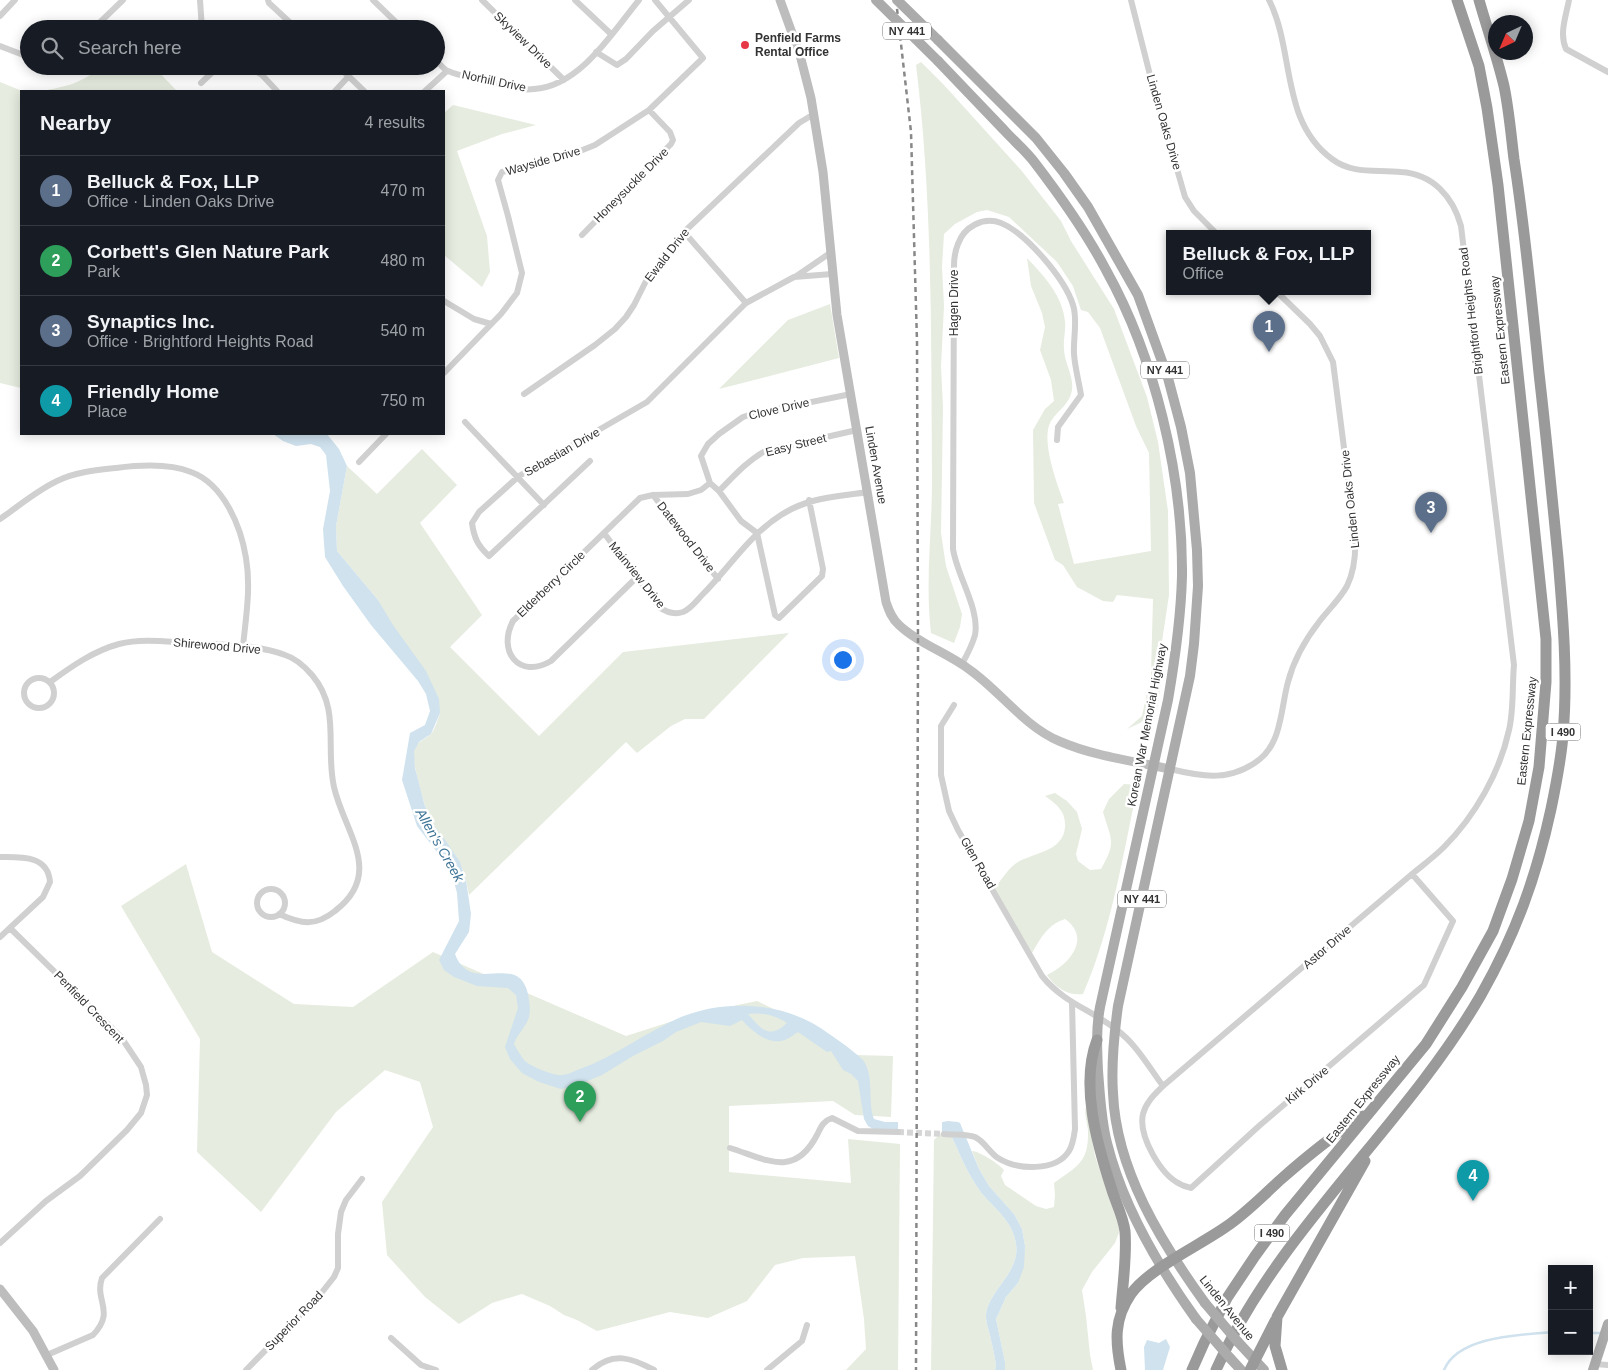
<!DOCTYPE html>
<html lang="en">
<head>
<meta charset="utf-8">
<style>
	:root { --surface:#171b24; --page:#242831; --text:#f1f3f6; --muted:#9ea1a6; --line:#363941; --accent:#0f766e }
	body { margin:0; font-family:Arial,sans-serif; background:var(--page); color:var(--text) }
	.controls { position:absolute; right:15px; bottom:15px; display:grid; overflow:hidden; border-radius:0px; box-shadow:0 2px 12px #0003 }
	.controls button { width:45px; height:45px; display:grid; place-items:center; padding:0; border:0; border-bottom:1px solid var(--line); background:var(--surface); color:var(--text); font:25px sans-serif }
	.compass { position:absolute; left:1488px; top:15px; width:45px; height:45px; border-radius:50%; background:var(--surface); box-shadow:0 2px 12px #0003; rotate:224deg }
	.you { position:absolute; left:842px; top:659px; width:18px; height:18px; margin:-12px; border:4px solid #fff; border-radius:50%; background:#1a73e8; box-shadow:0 0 0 8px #1a73e833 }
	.badge { display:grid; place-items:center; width:32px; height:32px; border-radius:50%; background:var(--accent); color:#fff; font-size:16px; font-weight:700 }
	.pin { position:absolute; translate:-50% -41px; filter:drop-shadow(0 1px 2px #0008) }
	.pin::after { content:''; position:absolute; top:26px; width:18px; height:15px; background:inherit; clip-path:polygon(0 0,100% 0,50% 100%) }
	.popup { position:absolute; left:1166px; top:230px; width:205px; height:65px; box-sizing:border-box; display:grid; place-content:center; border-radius:0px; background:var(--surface); filter:drop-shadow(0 1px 4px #0005); font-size:16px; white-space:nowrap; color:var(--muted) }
	.popup b { font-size:19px; color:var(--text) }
	.popup::after { content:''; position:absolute; left:50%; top:100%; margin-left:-10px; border:10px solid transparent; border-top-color:var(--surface) }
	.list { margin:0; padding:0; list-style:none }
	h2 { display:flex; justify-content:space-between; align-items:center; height:65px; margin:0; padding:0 20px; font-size:21px }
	h2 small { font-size:16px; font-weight:400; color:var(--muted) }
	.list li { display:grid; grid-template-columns:32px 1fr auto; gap:15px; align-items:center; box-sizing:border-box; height:70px; padding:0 20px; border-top:1px solid var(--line) }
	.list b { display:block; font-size:19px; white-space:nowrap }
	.list p { margin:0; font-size:16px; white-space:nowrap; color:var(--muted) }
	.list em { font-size:16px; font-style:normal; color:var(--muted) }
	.icon { flex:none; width:28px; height:28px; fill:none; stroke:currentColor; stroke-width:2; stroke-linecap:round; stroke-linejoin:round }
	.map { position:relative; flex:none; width:1608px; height:1370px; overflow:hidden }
	.search { position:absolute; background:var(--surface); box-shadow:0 2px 12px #0003; left:20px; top:20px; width:425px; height:55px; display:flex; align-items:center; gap:12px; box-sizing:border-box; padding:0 18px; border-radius:28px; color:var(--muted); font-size:19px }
	.panel { position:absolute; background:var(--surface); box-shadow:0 2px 12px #0003; left:20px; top:90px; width:425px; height:345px; border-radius:0px }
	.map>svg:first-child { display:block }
	.green { fill:#e6ecdf }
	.water { fill:#cfe2ee; fill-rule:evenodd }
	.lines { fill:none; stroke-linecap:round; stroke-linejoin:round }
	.stream { stroke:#cfe2ee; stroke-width:2.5 }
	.street-tunnel { stroke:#d6d6d6; stroke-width:6; stroke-dasharray:6 3; stroke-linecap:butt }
	.street { stroke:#d0d0d0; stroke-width:6 }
	.secondary { stroke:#bdbdbd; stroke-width:9 }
	.primary { stroke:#ababab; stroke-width:10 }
	.highway { stroke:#9a9a9a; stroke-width:11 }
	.rail { stroke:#888; stroke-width:2.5; stroke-dasharray:5 4; stroke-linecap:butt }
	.primary-bridge { stroke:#ababab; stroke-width:10 }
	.poi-dot { fill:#e63946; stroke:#fff; stroke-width:2 }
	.labels { text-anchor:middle; stroke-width:5; stroke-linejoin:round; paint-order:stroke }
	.shield { fill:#fff; stroke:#707070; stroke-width:1 }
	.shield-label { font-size:11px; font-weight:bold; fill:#333 }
	.poi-label { font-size:12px; font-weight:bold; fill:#333; stroke:#fff; text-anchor:start }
	.street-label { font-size:12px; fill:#333; stroke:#fff }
	.water-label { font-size:14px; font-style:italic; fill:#3f7597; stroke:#fff }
</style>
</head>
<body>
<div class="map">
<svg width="1608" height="1370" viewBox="0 0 1608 1370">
	<rect width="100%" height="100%" fill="#fff"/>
	<path class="green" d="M921,62L944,85L1021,170L1061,221L1071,241L1114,309L1147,397L1158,442L1168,511L1169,595L1160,655L1162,677L1157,709L1140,723L1127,729L1142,716L1151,674L1153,599L1117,595L1113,602L1103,601L1077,587L1063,565L1055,560L1034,503L1033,430L1045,409L1054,401L1051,380L1040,350L1045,327L1042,313L1031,286L1027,258C1044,276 1063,296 1065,322C1066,331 1063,340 1064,349C1064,362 1074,376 1072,390C1070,404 1058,410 1051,421C1040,439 1057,484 1064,503L1058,504L1074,564L1151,551L1149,453L1136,426L1100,328L1088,312L1081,310L1073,286L1057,262L1009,217L987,210L977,212L955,224L944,234L942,267L944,306L941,366L943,407L941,533L946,566L962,614L960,627L954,643L931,633C925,582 932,531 932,481C931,343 933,202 916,65Z
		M102,66H153L177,91H41C65,87 83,83 102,66Z
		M0,82L22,91L21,388L0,383Z
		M453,105L536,125L502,134L457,151L487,236L490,272L482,287L444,255V113Z
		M830,304L839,358L719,389L788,320Z
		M422,449L457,485L420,523L482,615L450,647L539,736L623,652L789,633L704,719H685L671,726L637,753L626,742L469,895C467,884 465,872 459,862C452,847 437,834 431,821C425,809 411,760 414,750C417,741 425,740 431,734C435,729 438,719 440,713L378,600L337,551L336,526L347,466L377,494Z
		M1124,784L1138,785C1123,854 1112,928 1083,994C1068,996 1056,988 1047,975C1069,965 1092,938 1065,919C1047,925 1041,938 1032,953L994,888C1001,881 1007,870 1015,864C1032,852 1063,853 1065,827C1066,811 1057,805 1045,796L1055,793L1067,801L1077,812L1082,829L1076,854L1078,861L1090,870L1101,869C1117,841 1111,840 1103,812L1109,799Z
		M186,864L212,952L294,1004L353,1007L433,952L626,1036L695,1014L757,1001L807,1025L855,1055L893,1056L891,1117L855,1115L833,1101L729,1106V1172L851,1183L848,1139L900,1144L898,1370H846L866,1349L864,1319L855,1256L803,1258L775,1265L747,1301L708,1318L670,1312L597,1331L577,1320L564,1315L550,1306L522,1294L492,1303L459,1324L425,1297L387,1255L382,1202L433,1127L420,1082L385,1070L336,1112L261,1212L197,1152L200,1039L121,906Z
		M1086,1106L1095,1156L1120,1230L1115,1243L1092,1272L1082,1290L1086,1316L1090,1355L1093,1370H1005V1362L996,1319L1006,1297L1018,1283L1025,1246L1022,1229L1014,1214L989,1186L979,1169L972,1151C981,1152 999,1164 1004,1170L1001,1176L1005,1185L1036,1206L1046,1209L1054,1207L1055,1195L1054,1183C1078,1166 1089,1162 1088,1130C1087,1122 1084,1114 1086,1106Z
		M942,1132L950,1133C959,1152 967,1173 980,1191C993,1208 1013,1220 1016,1244C1021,1273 986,1292 986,1317C986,1324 990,1333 991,1340C993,1348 995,1357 996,1366L995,1370H931L934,1140Z"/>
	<path class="water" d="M273,434H327L339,449L347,466L336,526L337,551L378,600L393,625L426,671L439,699L440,713L431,734L419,742L414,751L415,768L424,803L431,822L446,841L460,862L466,880L471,914L469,932L455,954C471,997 518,950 528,994C529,1001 531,1009 529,1017C527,1026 517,1034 514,1044C517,1049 520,1055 524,1060C529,1066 554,1076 562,1075C568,1075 574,1071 580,1069C616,1056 646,1032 681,1017C723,1000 775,1002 814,1024C823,1029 857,1053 863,1060C875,1077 867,1101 874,1119L885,1122H898V1131L873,1129L868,1126L864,1119L858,1081L851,1074L843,1070L831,1051L827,1052L798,1032C793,1035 786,1041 780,1041C765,1043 751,1030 742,1020L730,1026L701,1022L676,1032L663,1041L633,1056L602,1075L578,1085L561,1089L539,1082L522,1073L510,1059L505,1047L518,1008L516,995L508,988L477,986L454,977L444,970L439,960L459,921L457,893L451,870L417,826L402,780L410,733L425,725L430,711L426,694L418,681L371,625L343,586L325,557L323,529L330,491L326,455L320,447L311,444L296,446L283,441ZM748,1014C761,1012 775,1015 787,1023C769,1040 761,1029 748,1014Z
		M948,1121L958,1122L960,1123L979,1169L989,1186L1014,1214L1022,1229L1025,1246L1024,1267L1018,1283L1006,1297L996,1319L1005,1362V1370H995L996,1366C995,1357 993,1348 991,1340C990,1333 986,1324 986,1317C986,1292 1021,1273 1016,1244C1013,1220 993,1208 980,1191C967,1173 959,1152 950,1133L942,1132V1122Z
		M1166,1339L1170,1347L1163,1370H1145L1144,1347L1147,1340L1159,1343Z"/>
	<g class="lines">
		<path class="stream" d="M1589,1333H1602
			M1444,1370C1458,1336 1520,1335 1552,1332"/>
		<path class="street-tunnel" d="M898,1132L944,1134"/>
		<path class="street" d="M200,0L202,29
			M268,0L269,3L297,29
			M373,0L403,29
			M482,0L564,80
			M575,0L611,34
			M1131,0L1150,75L1185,197L1194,211L1216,233
			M1269,0C1295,51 1280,121 1332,159C1353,175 1377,169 1401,172C1433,174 1453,197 1461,226L1514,665C1512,686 1514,709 1509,730C1500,772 1475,816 1444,847C1434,857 1423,865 1412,874L1163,1086C1155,1094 1146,1102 1143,1114C1138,1136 1161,1175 1180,1184C1183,1186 1188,1187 1191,1188L1259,1126L1424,985L1453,921L1412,874
			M1569,0C1566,16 1559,34 1566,49L1608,72
			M0,16L15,0
			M93,29L123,0
			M0,46L26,56H29
			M596,52L617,65L626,59L653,31L689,0
			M436,60C440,64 443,69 448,71C459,76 476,78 488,81C503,85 519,91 534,89C580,86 612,33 639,0
			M248,66L262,75L277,91
			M338,66L364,91
			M201,83L219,66
			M335,91L349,76
			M425,91L447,71
			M684,232L746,303
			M582,235L671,144L673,140L670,132L649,110
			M795,277L830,253
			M444,301L474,319L491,324
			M444,373L501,314L517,293L522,273L508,216L498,180L502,172L575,153L595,145L649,110L703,58L655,0
			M524,394L595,345L615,329L626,317L634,305L646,281L684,232L799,123L809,117L814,116
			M465,422L544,505
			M590,461L489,556C478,546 474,538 472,523L479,512L519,476L647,402L746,303L794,277L832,274
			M359,462L386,434
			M719,491C733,477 747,461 765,451L857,430
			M653,495L718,579
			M0,519C19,506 36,491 57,481C75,472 96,470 116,468C139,465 169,463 191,472C224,484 241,527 246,558C251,587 246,617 243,646
			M604,533L659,607C666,612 674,615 683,612C691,609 697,600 703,594C729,568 749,535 781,515C809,497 836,497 868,492
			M757,533L741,521L719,491L710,483L701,456L708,444L719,434L743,417L752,414L851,394
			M757,533L775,615L779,618L822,576L823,569L809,500
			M637,577L551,661C519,680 497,651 513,621L640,498L653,495L688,494L701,490L710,483
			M962,664C967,655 972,646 975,635C980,609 957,576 953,549L954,266C954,259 955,251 958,244C964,227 983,216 1001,223C1026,233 1065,279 1073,305C1078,320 1073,338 1074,354C1075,368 1079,382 1081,395L1058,427L1057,440
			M24 693a15 15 0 1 1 30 0a15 15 0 1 1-30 0Z
			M50,682C71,667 93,651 119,644C143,638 168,642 191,643C223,645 255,644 285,655C295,658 305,667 312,675C341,709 325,747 334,787C344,832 385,873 335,911C315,927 301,924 279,914
			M954,705L941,726V775L949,811L958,830L1042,976C1064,1003 1090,1009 1117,1030C1136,1044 1149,1067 1163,1086
			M1170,769C1203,777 1231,782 1260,759C1282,741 1281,707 1288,682C1294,659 1305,640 1319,622C1328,610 1340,599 1347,586C1355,570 1356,551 1355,534L1333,362L1320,336L1310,324L1276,291
			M0,857C21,857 48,855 50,882L43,897L0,937
			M257 903a14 14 0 1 1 28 0a14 14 0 1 1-28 0Z
			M944,1134C954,1135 967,1134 975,1137C984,1141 990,1153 998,1158C1017,1170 1056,1172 1069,1151C1073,1145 1074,1136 1075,1129L1072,1003
			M730,1148C766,1159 794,1179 817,1135C821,1127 823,1121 832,1118L858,1131L898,1132
			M0,1243L46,1201L80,1176L127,1130L141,1113L147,1095L146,1085L141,1067L121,1037L11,929
			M391,1338L421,1365L436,1370
			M47,1355L93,1335C116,1311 94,1301 102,1278L160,1219
			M1595,1364L1608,1365
			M246,1370L319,1296L334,1277L338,1268V1234L341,1212L346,1200L362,1179
			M592,1370C613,1351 632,1358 654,1370
			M767,1370L802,1341L807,1325"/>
		<path class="secondary" d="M780,0L800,55L811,98L823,172L837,315L886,602C889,611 892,619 899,625C919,644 948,653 970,670C1001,692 1024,726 1059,741C1093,756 1133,761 1170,769
			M0,1289L33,1331L54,1370"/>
		<path class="primary" d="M938,40L1036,138L1064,173L1088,207L1138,295L1168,378L1181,427L1190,473L1197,550L1198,586L1194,644L1190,676L1118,1006C1114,1035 1111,1064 1113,1093C1116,1170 1161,1242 1205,1303
			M938,61C960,84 982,107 1004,130C1014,141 1026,151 1035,163C1061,197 1086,232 1106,270C1155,358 1183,475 1182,576C1181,618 1175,659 1168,700L1100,1007C1096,1028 1097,1049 1098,1071C1100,1095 1101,1120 1107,1143C1123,1207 1158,1266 1196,1319
			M1238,1342L1264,1370
			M1230,1358L1241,1370
			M1593,1370L1608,1324"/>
		<path class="highway" d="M1097,1040C1080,1084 1097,1144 1111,1187C1115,1201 1123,1216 1125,1231C1127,1256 1123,1282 1121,1308
			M1121,1370C1115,1341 1114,1319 1131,1294C1149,1268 1203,1244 1230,1224C1248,1211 1263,1196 1279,1181C1306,1157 1333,1135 1363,1116
			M1192,1370L1204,1343L1227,1298L1255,1256L1285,1215L1426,1044L1462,987L1493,931L1512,879L1529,821L1539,767L1546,682V639L1529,477L1498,185L1487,108L1479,66L1457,0
			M1216,1370C1279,1229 1404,1128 1481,995C1516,933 1536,878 1551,809C1556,785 1561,760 1563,735C1568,676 1563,617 1558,558C1552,496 1546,434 1539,373C1532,302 1525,230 1514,159C1511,135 1509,110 1504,86C1497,57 1487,28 1479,0
			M1250,1370L1275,1321
			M1282,1370L1275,1346L1277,1317L1365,1161"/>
		<path class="rail" d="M896,0L911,132L917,342L918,645L916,1370"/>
		<path class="primary-bridge" d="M876,0L938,61
			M897,0L938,40
			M1205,1303L1238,1342
			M1196,1319L1230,1358"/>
	</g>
	<circle class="poi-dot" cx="745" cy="45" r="5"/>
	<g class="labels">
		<g class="shield">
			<rect x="883" y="22.5" width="48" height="17" rx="4"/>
			<rect x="1141" y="361.5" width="48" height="17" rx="4"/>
			<rect x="1545.5" y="723.5" width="35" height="17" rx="4"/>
			<rect x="1118" y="890.5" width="48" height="17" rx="4"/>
			<rect x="1254.5" y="1224.5" width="35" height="17" rx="4"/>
		</g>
		<g class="shield-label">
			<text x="907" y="35">NY 441</text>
			<text x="1165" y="374">NY 441</text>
			<text x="1563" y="736">I 490</text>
			<text x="1142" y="903">NY 441</text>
			<text x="1272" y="1237">I 490</text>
		</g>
		<g class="poi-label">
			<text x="755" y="42">Penfield Farms<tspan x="755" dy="14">Rental Office</tspan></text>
		</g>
		<g class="street-label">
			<text transform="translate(523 40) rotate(44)" y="4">Skyview Drive</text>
			<text transform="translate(494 81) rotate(12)" y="4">Norhill Drive</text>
			<text transform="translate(1164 122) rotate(74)" y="4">Linden Oaks Drive</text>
			<text transform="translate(543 161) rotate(-16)" y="4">Wayside Drive</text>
			<text transform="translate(631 185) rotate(-45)" y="4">Honeysuckle Drive</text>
			<text transform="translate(667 255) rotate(-52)" y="4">Ewald Drive</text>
			<text transform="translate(954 303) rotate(-90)" y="4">Hagen Drive</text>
			<text transform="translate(1471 311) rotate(-97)" y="4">Brightford Heights Road</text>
			<text transform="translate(1500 330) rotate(-96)" y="4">Eastern Expressway</text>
			<text transform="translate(779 409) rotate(-13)" y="4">Clove Drive</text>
			<text transform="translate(796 445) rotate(-14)" y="4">Easy Street</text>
			<text transform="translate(562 452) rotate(-30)" y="4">Sebastian Drive</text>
			<text transform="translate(876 465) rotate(80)" y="4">Linden Avenue</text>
			<text transform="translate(1350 499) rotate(-96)" y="4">Linden Oaks Drive</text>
			<text transform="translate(686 537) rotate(52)" y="4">Datewood Drive</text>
			<text transform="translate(637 575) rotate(51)" y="4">Mainview Drive</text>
			<text transform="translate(551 584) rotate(-44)" y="4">Elderberry Circle</text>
			<text transform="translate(217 646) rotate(5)" y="4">Shirewood Drive</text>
			<text transform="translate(1147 725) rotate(-79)" y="4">Korean War Memorial Highway</text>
			<text transform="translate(1527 731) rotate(-84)" y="4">Eastern Expressway</text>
			<text transform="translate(978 863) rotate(60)" y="4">Glen Road</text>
			<text transform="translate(1327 947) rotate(-41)" y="4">Astor Drive</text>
			<text transform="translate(89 1007) rotate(46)" y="4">Penfield Crescent</text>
			<text transform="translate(1307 1085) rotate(-40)" y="4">Kirk Drive</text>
			<text transform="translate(1363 1099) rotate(-51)" y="4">Eastern Expressway</text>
			<text transform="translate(1227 1308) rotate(51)" y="4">Linden Avenue</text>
			<text transform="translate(294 1321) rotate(-46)" y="4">Superior Road</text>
		</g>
		<g class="water-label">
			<text transform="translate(440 845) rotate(60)" y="5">Allen's Creek</text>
		</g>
	</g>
</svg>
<div class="controls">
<button>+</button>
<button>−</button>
</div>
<svg class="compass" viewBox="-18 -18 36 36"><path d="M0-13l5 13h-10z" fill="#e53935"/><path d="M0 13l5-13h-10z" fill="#9ea1a6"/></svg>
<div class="you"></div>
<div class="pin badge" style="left:1269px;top:352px;background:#5c6f8a">1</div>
<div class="popup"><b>Belluck &amp; Fox, LLP</b>Office</div>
<div class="pin badge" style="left:580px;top:1122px;background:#2e9e5b">2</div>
<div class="pin badge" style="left:1431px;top:533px;background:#5c6f8a">3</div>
<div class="pin badge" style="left:1473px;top:1201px;background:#0f9aa8">4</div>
<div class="search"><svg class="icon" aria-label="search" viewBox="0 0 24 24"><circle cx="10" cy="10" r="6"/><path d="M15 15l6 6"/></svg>Search here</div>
<section class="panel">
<h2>Nearby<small>4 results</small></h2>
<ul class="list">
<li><span class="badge" style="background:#5c6f8a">1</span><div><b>Belluck &amp; Fox, LLP</b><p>Office · Linden Oaks Drive</p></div><em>470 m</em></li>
<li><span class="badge" style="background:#2e9e5b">2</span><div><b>Corbett's Glen Nature Park</b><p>Park</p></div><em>480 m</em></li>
<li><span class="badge" style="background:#5c6f8a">3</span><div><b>Synaptics Inc.</b><p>Office · Brightford Heights Road</p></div><em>540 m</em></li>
<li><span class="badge" style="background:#0f9aa8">4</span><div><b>Friendly Home</b><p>Place</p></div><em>750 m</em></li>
</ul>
</section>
</div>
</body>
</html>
